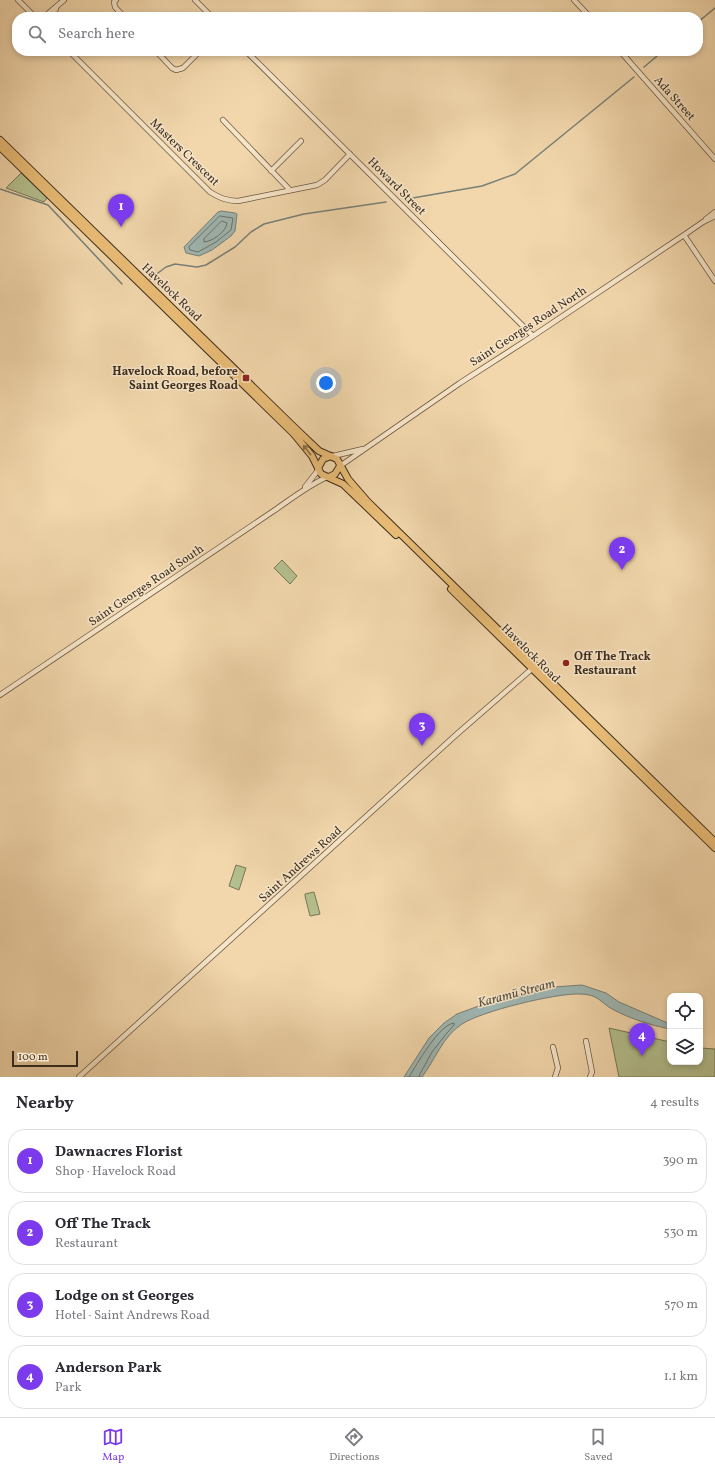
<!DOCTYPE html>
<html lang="en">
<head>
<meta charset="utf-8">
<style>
	:root { --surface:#fff; --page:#f7f7f7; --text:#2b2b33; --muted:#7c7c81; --line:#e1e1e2; --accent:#7c3aed }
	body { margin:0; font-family:Vollkorn,serif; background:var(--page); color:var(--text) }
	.controls { position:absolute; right:12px; bottom:12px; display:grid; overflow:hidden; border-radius:8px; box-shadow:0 2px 6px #0003 }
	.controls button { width:36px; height:36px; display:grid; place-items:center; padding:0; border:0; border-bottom:1px solid var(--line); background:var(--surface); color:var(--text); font:20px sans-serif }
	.scale { position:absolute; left:12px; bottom:10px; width:66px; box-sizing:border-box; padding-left:4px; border:2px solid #3c2d1d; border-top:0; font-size:11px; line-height:14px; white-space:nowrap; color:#3c2d1d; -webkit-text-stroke:3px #f7e5c9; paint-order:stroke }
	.you { position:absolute; left:326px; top:383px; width:14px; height:14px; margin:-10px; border:3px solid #fff; border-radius:50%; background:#1a73e8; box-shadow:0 0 0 6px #1a73e833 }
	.badge { display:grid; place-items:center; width:26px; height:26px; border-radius:50%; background:var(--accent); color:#fff; font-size:13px; font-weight:700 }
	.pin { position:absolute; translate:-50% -33px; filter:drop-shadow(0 1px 2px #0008) }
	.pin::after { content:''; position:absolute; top:21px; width:14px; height:12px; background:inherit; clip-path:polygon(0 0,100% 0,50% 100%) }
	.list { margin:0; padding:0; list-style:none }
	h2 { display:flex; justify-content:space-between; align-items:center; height:52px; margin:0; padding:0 16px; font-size:17px }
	h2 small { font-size:13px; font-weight:400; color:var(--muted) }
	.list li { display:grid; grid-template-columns:26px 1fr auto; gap:12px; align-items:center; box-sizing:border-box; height:64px; margin:0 8px 8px; padding:0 8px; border:1px solid var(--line); border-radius:16px }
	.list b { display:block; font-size:15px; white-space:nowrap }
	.list p { margin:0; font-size:13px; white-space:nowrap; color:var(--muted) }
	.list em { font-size:13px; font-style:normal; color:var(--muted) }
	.icon { flex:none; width:22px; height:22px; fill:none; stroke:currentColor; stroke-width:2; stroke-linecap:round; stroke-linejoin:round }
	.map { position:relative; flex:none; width:715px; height:1077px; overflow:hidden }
	.search { position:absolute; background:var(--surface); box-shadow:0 2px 6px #0003; left:12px; right:12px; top:12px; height:44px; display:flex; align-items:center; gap:10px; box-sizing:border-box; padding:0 14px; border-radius:16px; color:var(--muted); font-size:15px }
	.sheet { height:340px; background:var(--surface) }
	nav { display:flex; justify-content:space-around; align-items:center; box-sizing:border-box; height:56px; border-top:1px solid var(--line); background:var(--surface); font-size:11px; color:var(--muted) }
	nav a { display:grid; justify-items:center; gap:2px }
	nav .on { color:var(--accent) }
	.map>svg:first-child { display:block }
	.green { fill:#b4bf8e; stroke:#787656 }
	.water { fill:#9fb7b3; stroke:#778077 }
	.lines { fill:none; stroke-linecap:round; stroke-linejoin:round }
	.shore { stroke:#6e7268; stroke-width:1 }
	.stream { stroke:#778077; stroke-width:1.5 }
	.minor-casing { stroke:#6a5841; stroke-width:6 }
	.major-casing { stroke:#3c2d1d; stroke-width:8 }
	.minor { stroke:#f7e5c9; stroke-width:4.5 }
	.major { stroke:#e9bc76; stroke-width:6 }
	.oneway { stroke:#8a6d45 }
	.poi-dot { fill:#8f2418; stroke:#f7e5c9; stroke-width:1.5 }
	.labels { text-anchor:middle; stroke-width:3; stroke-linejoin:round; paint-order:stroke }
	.street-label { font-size:12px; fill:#3c2d1d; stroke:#f7e5c9 }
	.poi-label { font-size:12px; font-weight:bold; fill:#3c2d1d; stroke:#f7e5c9; text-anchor:end }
	.water-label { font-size:13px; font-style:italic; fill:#555042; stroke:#f7e5c9 }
</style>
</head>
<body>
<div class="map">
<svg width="715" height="1077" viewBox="0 0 715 1077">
	<rect width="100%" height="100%" fill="#f2d7ac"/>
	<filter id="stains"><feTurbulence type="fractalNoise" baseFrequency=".005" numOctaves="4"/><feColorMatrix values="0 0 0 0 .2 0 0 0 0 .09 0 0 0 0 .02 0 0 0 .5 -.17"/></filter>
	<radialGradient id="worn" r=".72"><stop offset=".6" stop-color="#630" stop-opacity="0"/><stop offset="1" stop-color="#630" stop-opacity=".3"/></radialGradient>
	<path class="green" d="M21,173L47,198L44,202L6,188Z
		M282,560L297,576L290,584L274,568Z
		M236,865L246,868L239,890L229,886Z
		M314,892L320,914L310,916L305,896V894Z
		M609,1028L670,1042V1062H700V1048L715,1049V1077H619Z"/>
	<path class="water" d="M221,211L235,213L237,214L235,231L231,236L212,250L199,256L186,253L184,247L218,212Z
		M582,985L606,993L619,1002L670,1024V1029C650,1025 631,1019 612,1009C606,1006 601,1000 595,997C591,995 585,994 580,994C556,993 482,1011 462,1024C443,1036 435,1060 422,1077H404L429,1038L444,1023L457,1014L495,1000L554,987Z"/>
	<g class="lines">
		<path class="shore" d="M220,216L233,218L231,230L216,242L198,252L190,250L189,247Z
			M222,221L227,223C226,232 213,241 204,242V239Z
			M409,1077C417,1064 439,1025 454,1023V1025L447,1033L432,1052L420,1074L419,1077"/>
		<path class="stream" d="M698,22L715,8
			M644,67L663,51
			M0,189L48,205L122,284
			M407,199L482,186L515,174L634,77
			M150,279L166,267L175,264L197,267L206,265L235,247L251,232L264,224L304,214L386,202"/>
		<g class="minor-casing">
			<path id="minor" d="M18,0L35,17
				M116,0L114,2L115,7L124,17
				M195,0L212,17
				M574,0L590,17
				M44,17L64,0
				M50,17L56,9
				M69,51L210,192C220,198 227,201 238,201L317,185L325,180L350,154
				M156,51L172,68L176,70L183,68L200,51
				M246,51L533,336
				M620,51L715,159
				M223,120L290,190
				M271,171L301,141
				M706,219L715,212
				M684,235L715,281
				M333,456L363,449
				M340,466L460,383L533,336L684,235L703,222L715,216
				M305,487L319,469
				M0,695L272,512C290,500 307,486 327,477
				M586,1041L592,1072L590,1077
				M553,1047L558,1068L555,1077
				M79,1077L457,734L534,667"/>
		</g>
		<g class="major-casing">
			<path id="major" d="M0,140L295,428L319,451L337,459L348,479L368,502L715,842
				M0,147L294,434L312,456L321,474L343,484L396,535
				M318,468L323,459L331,456
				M329,477L335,474L340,466
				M451,589L715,848"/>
		</g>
		<use href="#minor" class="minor"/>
		<use href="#major" class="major"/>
	</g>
	<defs><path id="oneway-shaft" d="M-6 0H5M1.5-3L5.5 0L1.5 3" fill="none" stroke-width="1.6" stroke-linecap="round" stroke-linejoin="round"/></defs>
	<use class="oneway" href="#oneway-shaft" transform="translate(307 450) rotate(-128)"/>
	<g class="poi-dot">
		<rect x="242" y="374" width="8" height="8" rx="2"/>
		<circle cx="566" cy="663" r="4"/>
	</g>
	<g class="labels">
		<g class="street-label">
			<text transform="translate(675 98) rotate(48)" y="4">Ada Street</text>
			<text transform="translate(185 152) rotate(44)" y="4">Masters Crescent</text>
			<text transform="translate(397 186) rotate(45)" y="4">Howard Street</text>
			<text transform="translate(172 292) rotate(44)" y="4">Havelock Road</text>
			<text transform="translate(528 326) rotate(-33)" y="4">Saint Georges Road North</text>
			<text transform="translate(146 585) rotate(-34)" y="4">Saint Georges Road South</text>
			<text transform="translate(531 653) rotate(45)" y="4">Havelock Road</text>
			<text transform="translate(300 864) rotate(-42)" y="4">Saint Andrews Road</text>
		</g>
		<g class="poi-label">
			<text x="238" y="375">Havelock Road, before<tspan x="238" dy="14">Saint Georges Road</tspan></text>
			<text x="574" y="660" text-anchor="start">Off The Track<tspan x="574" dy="14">Restaurant</tspan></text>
		</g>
		<g class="water-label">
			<text transform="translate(516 992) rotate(-15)" y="5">Karamū Stream</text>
		</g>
	</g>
	<rect width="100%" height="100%" filter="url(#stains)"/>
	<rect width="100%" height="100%" fill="url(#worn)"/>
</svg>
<div class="controls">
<button><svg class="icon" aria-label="locate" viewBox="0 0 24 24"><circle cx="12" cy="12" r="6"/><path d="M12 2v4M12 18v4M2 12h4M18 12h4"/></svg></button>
<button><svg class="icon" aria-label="layers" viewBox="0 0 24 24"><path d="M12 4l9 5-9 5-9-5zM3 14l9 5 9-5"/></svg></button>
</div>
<div class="scale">100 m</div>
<div class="you"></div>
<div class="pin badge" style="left:121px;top:227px">1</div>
<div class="pin badge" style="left:622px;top:570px">2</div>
<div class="pin badge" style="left:422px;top:746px">3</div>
<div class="pin badge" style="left:642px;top:1056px">4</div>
<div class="search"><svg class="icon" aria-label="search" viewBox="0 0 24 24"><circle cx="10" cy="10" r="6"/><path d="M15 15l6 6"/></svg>Search here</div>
</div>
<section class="sheet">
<h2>Nearby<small>4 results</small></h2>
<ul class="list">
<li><span class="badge">1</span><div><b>Dawnacres Florist</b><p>Shop · Havelock Road</p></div><em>390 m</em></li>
<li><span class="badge">2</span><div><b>Off The Track</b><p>Restaurant</p></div><em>530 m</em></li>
<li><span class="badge">3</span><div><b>Lodge on st Georges</b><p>Hotel · Saint Andrews Road</p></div><em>570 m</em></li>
<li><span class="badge">4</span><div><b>Anderson Park</b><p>Park</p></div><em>1.1 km</em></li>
</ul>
</section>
<nav>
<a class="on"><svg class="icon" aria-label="map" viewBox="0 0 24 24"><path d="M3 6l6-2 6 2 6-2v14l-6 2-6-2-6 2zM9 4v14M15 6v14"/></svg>Map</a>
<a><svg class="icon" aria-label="directions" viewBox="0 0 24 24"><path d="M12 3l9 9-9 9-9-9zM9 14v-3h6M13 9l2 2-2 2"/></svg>Directions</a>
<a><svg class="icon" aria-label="saved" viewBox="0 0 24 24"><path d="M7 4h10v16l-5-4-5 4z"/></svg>Saved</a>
</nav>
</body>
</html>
